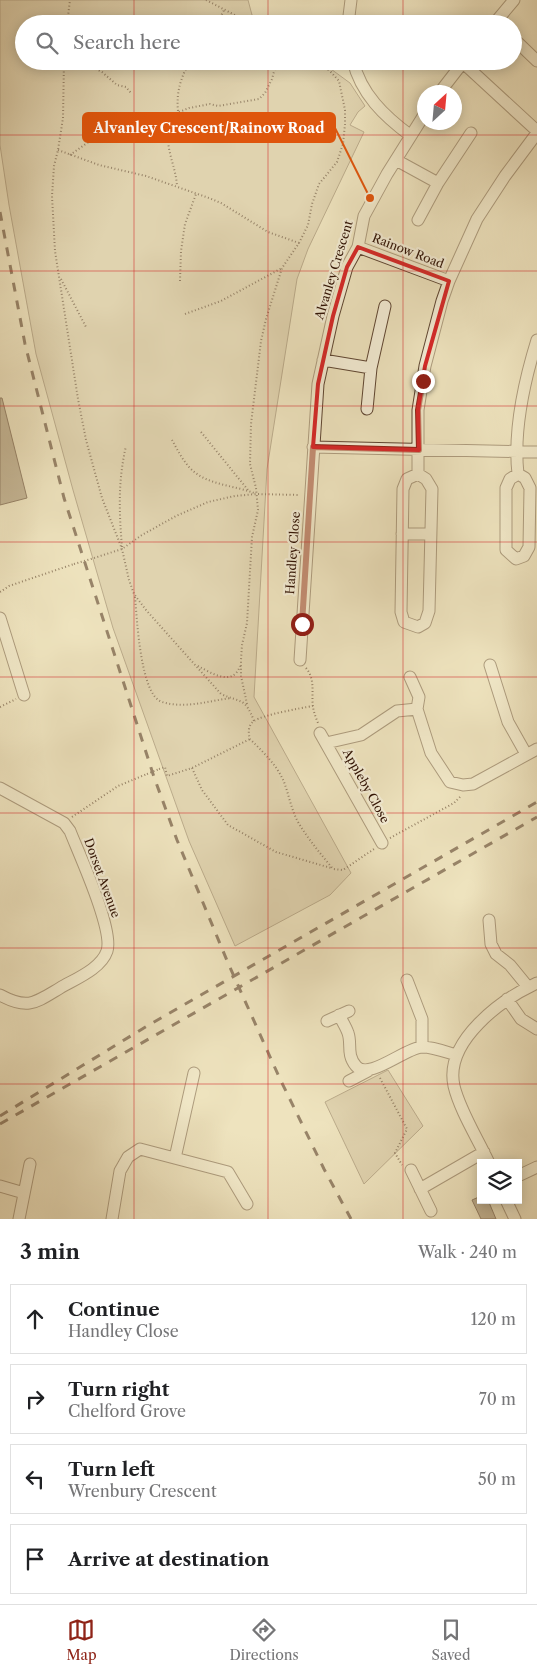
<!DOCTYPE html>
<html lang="en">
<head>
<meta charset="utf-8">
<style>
	:root { --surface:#fff; --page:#f2f2f2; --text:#202124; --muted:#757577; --line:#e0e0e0; --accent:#8f2418 }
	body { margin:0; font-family:"Libre Caslon Text",serif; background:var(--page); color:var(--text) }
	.controls { position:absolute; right:15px; bottom:15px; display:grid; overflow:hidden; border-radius:0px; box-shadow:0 2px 12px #0003 }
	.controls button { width:45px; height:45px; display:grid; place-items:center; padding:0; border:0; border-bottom:1px solid var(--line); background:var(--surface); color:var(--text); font:25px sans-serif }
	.compass { position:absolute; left:417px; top:85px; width:45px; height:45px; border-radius:50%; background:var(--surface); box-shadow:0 2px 12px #0003; rotate:26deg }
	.stop { position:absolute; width:15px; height:15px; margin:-11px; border:4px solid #8f2418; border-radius:50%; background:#fff }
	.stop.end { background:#8f2418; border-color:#fff; box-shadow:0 1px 5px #0008 }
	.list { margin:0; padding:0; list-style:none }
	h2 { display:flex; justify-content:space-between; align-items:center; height:65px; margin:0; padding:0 20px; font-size:21px }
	h2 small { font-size:16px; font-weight:400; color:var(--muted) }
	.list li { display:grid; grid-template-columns:32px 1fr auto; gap:15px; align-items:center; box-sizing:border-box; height:70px; margin:0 10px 10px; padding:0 10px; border:1px solid var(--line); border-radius:0px }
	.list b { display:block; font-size:19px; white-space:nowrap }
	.list p { margin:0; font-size:16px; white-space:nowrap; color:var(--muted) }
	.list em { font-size:16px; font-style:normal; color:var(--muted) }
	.icon { flex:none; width:28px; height:28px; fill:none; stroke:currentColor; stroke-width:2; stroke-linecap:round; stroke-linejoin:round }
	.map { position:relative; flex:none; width:537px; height:1219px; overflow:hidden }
	.search { position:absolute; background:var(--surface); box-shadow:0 2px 12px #0003; left:15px; right:15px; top:15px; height:55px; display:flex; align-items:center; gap:12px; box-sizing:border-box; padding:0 18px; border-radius:28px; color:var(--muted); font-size:19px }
	.sheet { height:385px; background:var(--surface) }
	nav { display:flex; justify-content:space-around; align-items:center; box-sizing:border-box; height:70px; border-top:1px solid var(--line); background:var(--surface); font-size:14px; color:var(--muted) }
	nav a { display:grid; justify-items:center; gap:2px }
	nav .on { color:var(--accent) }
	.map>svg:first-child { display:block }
	.green { fill:#cebf9e; stroke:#7e6850 }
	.building { fill:#927e64; stroke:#2f1103 }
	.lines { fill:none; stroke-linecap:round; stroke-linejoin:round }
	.minor-casing { stroke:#5f4632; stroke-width:13 }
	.path { stroke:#2f1103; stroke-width:2; stroke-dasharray:1 2.5; stroke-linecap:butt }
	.minor { stroke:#f4edd5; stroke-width:11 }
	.rail { stroke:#2f1103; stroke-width:3; stroke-dasharray:9 9; stroke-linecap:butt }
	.path-bridge { stroke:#2f1103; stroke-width:2; stroke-dasharray:1 2.5; stroke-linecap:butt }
	.route { stroke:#8f2418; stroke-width:6 }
	.marked { fill:none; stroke:#d62828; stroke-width:4; stroke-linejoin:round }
	.grid { fill:none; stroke:#d62828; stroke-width:1; stroke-opacity:0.55 }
	.labels { text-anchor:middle; stroke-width:4.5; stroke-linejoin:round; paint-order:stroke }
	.street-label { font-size:12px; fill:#2f1103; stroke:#f4edd5 }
	.leader { fill:none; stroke:#df550c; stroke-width:2 }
	.callout-dot { fill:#df550c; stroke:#f4edd5; stroke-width:2 }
	.callout { fill:#df550c; stroke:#df550c; stroke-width:2 }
	.callout-label { font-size:14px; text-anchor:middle; font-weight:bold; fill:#fff }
</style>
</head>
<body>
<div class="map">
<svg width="537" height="1219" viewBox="0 0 537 1219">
	<rect width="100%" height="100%" fill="#eee3be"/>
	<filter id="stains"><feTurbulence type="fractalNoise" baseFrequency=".004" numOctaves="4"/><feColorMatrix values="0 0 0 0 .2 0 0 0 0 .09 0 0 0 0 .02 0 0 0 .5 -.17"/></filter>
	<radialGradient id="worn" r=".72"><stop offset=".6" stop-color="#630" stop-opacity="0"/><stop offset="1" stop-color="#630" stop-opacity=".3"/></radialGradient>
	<path class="green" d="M0,0H248L252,15L263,24H24V61H320L350,83L365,106L358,112L350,125L364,132L308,249L297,279L267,469L254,697L351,873L330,895L235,946L189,841L113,628L73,490L36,354L9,205L0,145Z
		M388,1070L423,1126L364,1184L325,1102Z"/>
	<path class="building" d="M0,398H2L27,498L0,505Z
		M481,1196V1200H488L496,1219H481L472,1200Z"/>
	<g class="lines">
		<g class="minor-casing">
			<path id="minor" d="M348,24L351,0
				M494,24L514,0
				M513,38L537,61
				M353,61C361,94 384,116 411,136
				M461,61L537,131
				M440,92L464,61
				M396,160L438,183
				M418,220L438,183L471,133
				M358,247L449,281
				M323,360L371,368
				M367,409L371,368L385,306
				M313,447L537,452
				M418,474V410L425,366L442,301L449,281L477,219L505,176L537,133
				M418,474L426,479L432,489L429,611L425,623L418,627L404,622L401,612L403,489L407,479Z
				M518,474L510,479L506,488V550L516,559L524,556L529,547L530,488L525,478L518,474C513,430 524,382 537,340
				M402,534H430
				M0,618L24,695
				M300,660L318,384L333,316L347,267L358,247L364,216L387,174L424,115
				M490,665L508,722L526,754
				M410,677L419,697L417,709
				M320,733L382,843
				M326,743L361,735L397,711L417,709L431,753L450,782L463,785L473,784L537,749
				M0,788L64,823L70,831C79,854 114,930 107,951C101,969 75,979 60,988C35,1003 28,1010 0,995
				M489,920L491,944L496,954L510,965L528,987
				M407,980L422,1019V1047
				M507,999L521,1019L537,1029
				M339,1015C342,1021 346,1027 348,1033C352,1044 346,1054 356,1066C368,1081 405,1048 422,1047C434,1047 446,1052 456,1055
				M327,1021L349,1011
				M349,1081L368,1071
				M175,1158L194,1073
				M489,1163C478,1139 460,1111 454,1086C444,1041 502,999 537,983
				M411,1170L431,1211
				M518,1176L537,1167
				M0,1186L24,1193
				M420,1189L484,1152
				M506,1200L515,1219
				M19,1219L30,1164
				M112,1219L120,1171L128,1157L140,1149L228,1172L247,1204"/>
		</g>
		<path class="path" d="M206,0L252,24
			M67,24L70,0
			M217,24L224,10
			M64,61L63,118L58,150L54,166L52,196L55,251L78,399L86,440L102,498L122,549L129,580L134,594L146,610L221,694C241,703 245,697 254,721
			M80,61L102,72L117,85L126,87L131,93
			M178,111C176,92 181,77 190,61
			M179,112L189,108L210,104L218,106L259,99L265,93L272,79L277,61
			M168,135C167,152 176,168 177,186
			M58,150L99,165L146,176L209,198L221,203L268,232L299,243
			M70,155L113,125L122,122
			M61,279L86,327
			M180,281L181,251L185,224L196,194
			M185,314L221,301L282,268
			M201,432L248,490
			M172,440C177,449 182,459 189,467C205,485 233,485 254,493
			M122,547C119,511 118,481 126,446
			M94,558L122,549L142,535L176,516L208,502L235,496L256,494L300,495
			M0,592L9,586L74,564
			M135,597C137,617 140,695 162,702C185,709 208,701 231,698
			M198,666C211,673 233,687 240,666
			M306,668C316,680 311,694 313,707C314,713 316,718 318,723
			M247,704L241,676V660L242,645L247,623L252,537L258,510L256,488L250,464L251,424L261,341L266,319L282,268L299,243L308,225L312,204L319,184L337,162L343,144L345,124V110L339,81L330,71L315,61
			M313,706C301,708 262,715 254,721C248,725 248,733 250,739C263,752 277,765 284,782C289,795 291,809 298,822C308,839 320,853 333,869L343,870L374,849
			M0,707L16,699
			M192,768L202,790L228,825L276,852L331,868
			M159,769L165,767L167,776L192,768L250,739
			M72,817L118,786L147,774
			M390,838L454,803L461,796
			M380,1078L407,1129L395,1153L402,1165"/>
		<use href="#minor" class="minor"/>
		<path class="rail" d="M0,212L25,344L64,498L154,777L177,840L228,963L280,1079L324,1169L351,1219
			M0,1116L147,1026L537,802
			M0,1124L537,817"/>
		<path class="path-bridge" d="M74,564L94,558
			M147,774L159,769"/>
	</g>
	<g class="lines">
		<path class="route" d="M302,624L313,447L419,450L418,410L423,381"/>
	</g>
	<path d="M0 0H537V1219H0ZM358,247L449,281L425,366L418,410L419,450L313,447L318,384L333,316L347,267Z" fill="#eee3be" fill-opacity=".55" fill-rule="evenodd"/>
	<path class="marked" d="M358,247L449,281L425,366L418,410L419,450L313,447L318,384L333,316L347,267Z"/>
	<path class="grid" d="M134,0V24M268,0V24M403,0V24M134,61V1219M268,61V1219M403,61V1219M0,135H537M0,271H537M0,406H537M0,542H537M0,677H537M0,813H537M0,948H537M0,1084H537"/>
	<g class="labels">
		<g class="street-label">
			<text transform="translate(408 251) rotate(21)" y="4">Rainow Road</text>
			<text transform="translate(334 270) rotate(-73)" y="4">Alvanley Crescent</text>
			<text transform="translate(293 553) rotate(-86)" y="4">Handley Close</text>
			<text transform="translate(366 786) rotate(61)" y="4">Appleby Close</text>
			<text transform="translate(102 878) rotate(70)" y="4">Dorset Avenue</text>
		</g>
	</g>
	<path class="leader" d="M370 198L335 128"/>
	<circle class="callout-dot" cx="370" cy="198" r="5"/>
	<rect class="callout" x="83" y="113" width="252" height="29" rx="5"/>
	<g class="callout-label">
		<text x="209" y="133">Alvanley Crescent/Rainow Road</text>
	</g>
	<rect width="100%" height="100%" filter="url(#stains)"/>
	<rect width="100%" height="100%" fill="url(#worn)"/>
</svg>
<div class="controls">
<button><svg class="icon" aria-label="layers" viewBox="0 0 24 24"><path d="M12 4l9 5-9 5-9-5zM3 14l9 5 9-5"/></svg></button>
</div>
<svg class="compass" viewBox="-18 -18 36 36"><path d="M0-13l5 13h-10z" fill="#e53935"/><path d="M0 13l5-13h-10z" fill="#757577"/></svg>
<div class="stop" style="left:302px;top:624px"></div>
<div class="stop end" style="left:423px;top:381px"></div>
<div class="search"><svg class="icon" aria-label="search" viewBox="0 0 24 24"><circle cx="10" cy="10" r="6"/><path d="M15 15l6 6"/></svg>Search here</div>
</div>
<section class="sheet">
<h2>3 min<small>Walk · 240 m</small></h2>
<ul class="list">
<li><svg class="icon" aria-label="ahead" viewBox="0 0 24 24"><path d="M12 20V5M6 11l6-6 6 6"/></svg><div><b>Continue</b><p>Handley Close</p></div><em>120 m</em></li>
<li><svg class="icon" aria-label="right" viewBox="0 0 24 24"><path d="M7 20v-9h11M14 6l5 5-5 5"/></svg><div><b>Turn right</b><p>Chelford Grove</p></div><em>70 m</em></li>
<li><svg class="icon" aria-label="left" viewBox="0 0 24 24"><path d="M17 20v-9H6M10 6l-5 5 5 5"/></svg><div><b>Turn left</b><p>Wrenbury Crescent</p></div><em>50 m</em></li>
<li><svg class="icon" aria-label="arrive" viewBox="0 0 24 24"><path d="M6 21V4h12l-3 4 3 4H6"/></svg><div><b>Arrive at destination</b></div></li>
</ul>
</section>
<nav>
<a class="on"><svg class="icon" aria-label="map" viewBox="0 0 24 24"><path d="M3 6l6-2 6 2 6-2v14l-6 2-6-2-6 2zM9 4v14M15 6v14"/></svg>Map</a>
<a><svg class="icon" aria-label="directions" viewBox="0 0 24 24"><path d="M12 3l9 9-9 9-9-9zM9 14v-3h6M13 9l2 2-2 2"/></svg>Directions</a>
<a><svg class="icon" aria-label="saved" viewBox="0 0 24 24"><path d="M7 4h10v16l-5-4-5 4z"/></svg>Saved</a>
</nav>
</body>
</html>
